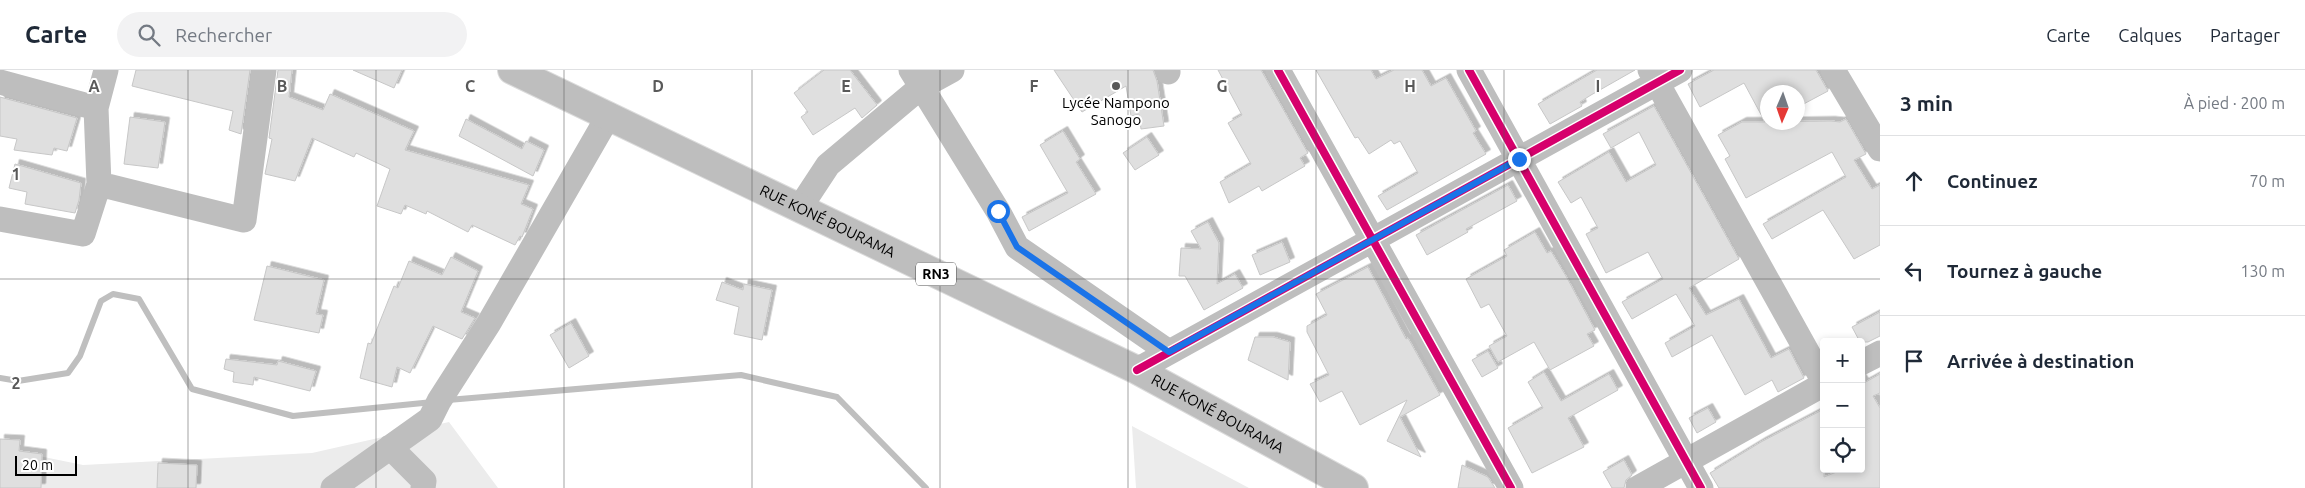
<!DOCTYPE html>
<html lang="fr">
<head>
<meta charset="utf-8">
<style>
	:root { --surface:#fff; --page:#f2f2f3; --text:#1f2937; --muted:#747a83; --line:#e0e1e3 }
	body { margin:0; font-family:Ubuntu,sans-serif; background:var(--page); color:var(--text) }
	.controls { position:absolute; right:15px; bottom:15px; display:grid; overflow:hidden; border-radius:5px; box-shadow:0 2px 8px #0003 }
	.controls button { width:45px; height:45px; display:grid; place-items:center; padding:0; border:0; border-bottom:1px solid var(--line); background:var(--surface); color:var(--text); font:25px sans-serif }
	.compass { position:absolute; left:1760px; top:15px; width:45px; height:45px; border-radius:50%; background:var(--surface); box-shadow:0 2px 8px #0003; rotate:182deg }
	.scale { position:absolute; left:15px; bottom:12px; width:62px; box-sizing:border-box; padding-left:5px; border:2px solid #000; border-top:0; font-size:14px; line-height:18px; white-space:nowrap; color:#000; -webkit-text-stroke:4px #fff; paint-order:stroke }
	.stop { position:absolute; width:15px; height:15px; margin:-11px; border:4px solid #1a73e8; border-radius:50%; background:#fff }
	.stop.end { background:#1a73e8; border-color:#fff; box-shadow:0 1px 5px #0008 }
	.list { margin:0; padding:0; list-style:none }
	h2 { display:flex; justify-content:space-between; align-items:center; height:65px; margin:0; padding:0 20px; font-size:21px }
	h2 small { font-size:16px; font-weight:400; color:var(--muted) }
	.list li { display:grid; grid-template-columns:32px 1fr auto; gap:15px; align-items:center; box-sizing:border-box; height:90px; padding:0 20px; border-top:1px solid var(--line) }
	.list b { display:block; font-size:19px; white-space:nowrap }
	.list em { font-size:16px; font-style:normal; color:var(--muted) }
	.icon { flex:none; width:28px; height:28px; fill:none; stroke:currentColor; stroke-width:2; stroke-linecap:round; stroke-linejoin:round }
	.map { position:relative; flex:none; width:1880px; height:418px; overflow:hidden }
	header { display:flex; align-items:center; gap:30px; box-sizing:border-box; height:70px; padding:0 25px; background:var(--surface); border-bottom:1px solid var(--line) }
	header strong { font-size:24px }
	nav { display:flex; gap:28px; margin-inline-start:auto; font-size:18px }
	.search { width:350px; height:45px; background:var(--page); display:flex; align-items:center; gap:12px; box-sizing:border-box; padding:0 18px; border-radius:28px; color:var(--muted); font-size:19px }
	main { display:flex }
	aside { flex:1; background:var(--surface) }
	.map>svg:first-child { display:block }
	.green { fill:#ececec }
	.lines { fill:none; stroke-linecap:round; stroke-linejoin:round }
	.stream { stroke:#bfbfbf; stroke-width:6 }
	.building { fill:#dfdfdf; stroke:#c7c7c7; filter:url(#shadow) }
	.highway-casing { stroke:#dbdbdb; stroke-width:30 }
	.minor { stroke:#bebebe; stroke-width:25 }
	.highway { stroke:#bebebe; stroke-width:28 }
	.cycleway-casing { stroke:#fff; stroke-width:11 }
	.cycleway { stroke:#d6006c; stroke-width:8 }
	.route { stroke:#1a73e8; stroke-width:6 }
	.grid { fill:none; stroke:#595959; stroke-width:1; stroke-opacity:0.55 }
	.poi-dot { fill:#595959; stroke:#fff; stroke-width:2 }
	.labels { text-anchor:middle; stroke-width:4; stroke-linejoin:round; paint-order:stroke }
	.shield { fill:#fff; stroke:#4c4c4c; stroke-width:1 }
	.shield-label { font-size:14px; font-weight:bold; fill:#000 }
	.poi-label { font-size:15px; fill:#000; stroke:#fff }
	.street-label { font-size:15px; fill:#000; stroke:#fff }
	.grid-label { font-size:16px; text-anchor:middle; font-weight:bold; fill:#595959; stroke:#fff; stroke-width:4; stroke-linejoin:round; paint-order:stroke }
</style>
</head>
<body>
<header>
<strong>Carte</strong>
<div class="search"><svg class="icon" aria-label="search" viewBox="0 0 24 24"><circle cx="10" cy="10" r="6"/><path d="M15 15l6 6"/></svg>Rechercher</div>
<nav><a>Carte</a><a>Calques</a><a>Partager</a></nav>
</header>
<main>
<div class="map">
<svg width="1880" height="418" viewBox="0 0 1880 418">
	<defs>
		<filter id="shadow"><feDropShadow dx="4.5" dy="-4.5" stdDeviation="0" flood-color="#0004"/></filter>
	</defs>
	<rect width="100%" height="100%" fill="#fff"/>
	<path class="green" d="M449,352L498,418H0V378L83,395L312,383Z
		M1132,356L1249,418H1250H1136Z"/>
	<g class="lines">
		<path class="stream" d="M0,308L18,311L68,303L80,286L101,231L113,224L139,229L192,319L293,346L433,332
			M448,330L741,305L837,327L926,418"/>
	</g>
	<path class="building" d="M136,0H250L241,64L229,60L233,41L132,16Z
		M278,0H292L289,27L323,40L330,24L414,61L405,80L529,115L521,134L533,139L522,167L520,166L515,175L472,155L468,162L427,141L426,144L405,135L401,144L377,136L390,99L356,83L354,87L312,68L295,111L265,104L272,69L269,68Z
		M353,0H402L394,18Z
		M824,0H850L877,35L862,48L855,38L813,65L801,47L808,42L794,23Z
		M1054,0H1153L1157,11L1164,56L1141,59L1139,44L1131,46L1126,16L1082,42Z
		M1218,0H1261L1308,83L1300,88L1305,96L1262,121L1259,116L1229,133L1220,112L1251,94L1228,53L1242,45Z
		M1316,0H1371L1376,9L1394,0H1422L1431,16L1446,8L1476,61L1473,63L1486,84L1387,140L1378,126L1418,103L1400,71L1394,74L1391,70L1369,84L1358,67L1355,68Z
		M1597,0H1635L1591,25L1580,32L1582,36L1550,54L1538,34Z
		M1714,0H1816L1828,21L1798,37V22H1768V52L1831,51L1840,52L1846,49L1866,84L1854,90L1872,119L1880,115V175L1854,189L1823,140L1772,169L1763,154L1846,107L1832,82L1746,128L1725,89L1730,86L1718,65L1742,52H1765L1744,13L1700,37L1688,14Z
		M0,27L77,48L67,81L54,78L52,85L14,80L17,69L0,66Z
		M1654,36L1739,189L1689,218L1706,245L1739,229L1771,288L1789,279L1804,308L1778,322L1772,310L1745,325L1712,265L1672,287L1665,273L1695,256L1676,224L1632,249L1622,232L1663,209L1648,182L1606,203L1586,164L1598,158L1581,127L1571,133L1558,112L1609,82L1626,112L1656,95L1639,62L1611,78L1603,64Z
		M130,47L165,52L158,98L124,94Z
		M466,49L522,79L526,71L544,80L533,106L459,66Z
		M1063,61L1080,89L1076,92L1096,124L1029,161L1022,147L1068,123L1040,75Z
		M1147,67L1159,85L1135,100L1123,83Z
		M15,94L81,113L79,130L75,143L25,134L27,122L9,118Z
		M1508,115L1517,131L1466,159L1468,162L1427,185L1416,165Z
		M1208,152L1219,173L1217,214L1235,204L1243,218L1204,240L1185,206H1179L1181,178L1201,179L1191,161Z
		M1535,162L1547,183L1551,181L1566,206L1595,260L1587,264L1594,276L1550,300L1534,272L1498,292L1489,276L1507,266L1489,234L1481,238L1466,209L1507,186L1504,180Z
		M1282,172L1290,192L1260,205L1252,185Z
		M451,187L478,201L461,242L475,248L462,269L433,256L410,303L397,297L392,317L360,308L368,273L371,274L394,216L398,218L409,191L442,205Z
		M267,196L324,210L316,244L323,245L319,263L254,250Z
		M1368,197L1406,269L1408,268L1440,325L1400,347L1421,387L1387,371L1407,330L1360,355L1342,321L1320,332L1310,314L1329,305L1307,262V256L1327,245L1316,224Z
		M722,212L743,220L744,214L772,220L762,270L734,264L739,237L716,230Z
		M1880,242V266L1868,272H1860L1852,257Z
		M571,253L589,286L569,298L550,265Z
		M1255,267H1273L1290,272L1288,310L1248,290Z
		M1488,281L1498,298L1482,307L1472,290Z
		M226,289L277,295L278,291L316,301L310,321L254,307L253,315L233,312L234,302L224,299Z
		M1544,302L1561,331L1609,304L1618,320L1568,348L1584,377L1532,403L1508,358L1543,338L1528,312Z
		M1880,304V323L1873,326L1880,338V418H1719L1710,403L1761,372L1824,339V407L1844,399H1861V308L1864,313Z
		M1708,338L1716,352L1697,363L1689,348Z
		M0,369L20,370L19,381L42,384L41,418H0Z
		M1624,390L1632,405L1626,410L1624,418H1612L1603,402Z
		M158,393L197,395L196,418H157Z
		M1462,395L1488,407L1495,418H1458Z"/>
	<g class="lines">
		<g class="highway-casing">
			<g id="highway">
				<path id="s1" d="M512,0L1137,300L1354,418"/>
			</g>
		</g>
		<path class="minor" d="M911,0L998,141L1017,177L1169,282
			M1167,0L1168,2
			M1278,0L1511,418
			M1469,0L1701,418
			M1650,0L1824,312
			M1833,0L1880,79
			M0,12L96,38
			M99,114L244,150L264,0
			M799,139L828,95L921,17L952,0
			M0,149L83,164L99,114L96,38L106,0
			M1861,293L1880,283
			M1137,300L1680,0
			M390,377L424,411L423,418
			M333,418L430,349L439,331L489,253L609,45
			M1638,418L1824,314"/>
		<use href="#highway" class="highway"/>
		<g class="cycleway-casing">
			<path id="cycleway" d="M1278,0L1511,418
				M1469,0L1701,418
				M1137,300L1680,0"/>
		</g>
		<use href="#cycleway" class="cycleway"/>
	</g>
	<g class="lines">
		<path class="route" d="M998,141L1017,177L1169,282L1519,89"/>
	</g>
	<path class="grid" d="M188,0V418M376,0V418M564,0V418M752,0V418M940,0V418M1128,0V418M1316,0V418M1504,0V418M1692,0V418M0,209H1880"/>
	<circle class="poi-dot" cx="1116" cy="16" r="5"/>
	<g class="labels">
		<rect class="shield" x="916" y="192.5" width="40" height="23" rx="4"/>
		<g class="shield-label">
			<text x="936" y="209">RN3</text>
		</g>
		<g class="poi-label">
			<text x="1116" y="38">Lycée Nampono<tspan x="1116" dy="17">Sanogo</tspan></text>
		</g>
		<g class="street-label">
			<text dy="5" stroke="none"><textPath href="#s1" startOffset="350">RUE KONÉ BOURAMA</textPath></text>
			<text dy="5" stroke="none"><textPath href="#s1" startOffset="785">RUE KONÉ BOURAMA</textPath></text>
		</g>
	</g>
	<g class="grid-label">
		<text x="94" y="22">A</text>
		<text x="282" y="22">B</text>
		<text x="470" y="22">C</text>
		<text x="658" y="22">D</text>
		<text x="846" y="22">E</text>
		<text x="1034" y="22">F</text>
		<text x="1222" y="22">G</text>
		<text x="1410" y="22">H</text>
		<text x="1598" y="22">I</text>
		<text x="16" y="110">1</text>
		<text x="16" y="319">2</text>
	</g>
</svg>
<div class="controls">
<button>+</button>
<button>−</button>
<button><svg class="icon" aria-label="locate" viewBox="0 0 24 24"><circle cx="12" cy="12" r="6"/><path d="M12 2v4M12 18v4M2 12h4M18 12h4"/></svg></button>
</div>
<svg class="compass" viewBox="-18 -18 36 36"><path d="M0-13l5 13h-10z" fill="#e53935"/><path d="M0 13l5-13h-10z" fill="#747a83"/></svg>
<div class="scale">20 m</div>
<div class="stop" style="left:998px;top:141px"></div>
<div class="stop end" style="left:1519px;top:89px"></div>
</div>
<aside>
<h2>3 min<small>À pied · 200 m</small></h2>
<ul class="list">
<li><svg class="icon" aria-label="ahead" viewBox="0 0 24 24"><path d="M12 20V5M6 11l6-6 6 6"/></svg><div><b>Continuez</b></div><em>70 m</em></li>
<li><svg class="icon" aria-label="left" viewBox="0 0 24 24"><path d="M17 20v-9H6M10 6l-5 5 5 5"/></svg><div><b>Tournez à gauche</b></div><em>130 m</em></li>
<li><svg class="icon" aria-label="arrive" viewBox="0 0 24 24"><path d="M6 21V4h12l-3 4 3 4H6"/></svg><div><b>Arrivée à destination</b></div></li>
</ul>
</aside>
</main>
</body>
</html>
